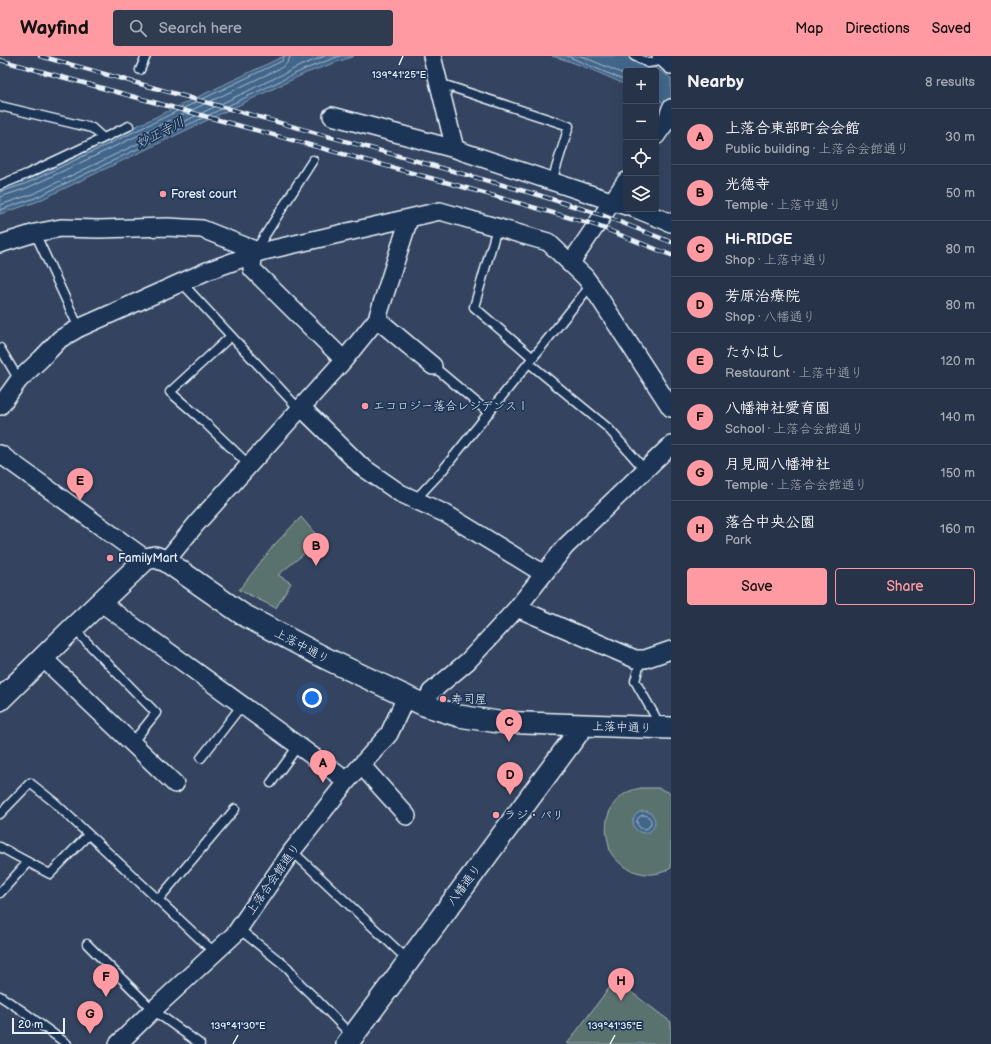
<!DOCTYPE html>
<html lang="en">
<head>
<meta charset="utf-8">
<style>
	:root { --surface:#273348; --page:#2f3b4f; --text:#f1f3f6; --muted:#a4aab4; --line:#434e60; --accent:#ff9aa2 }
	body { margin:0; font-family:"Balsamiq Sans","Klee One",sans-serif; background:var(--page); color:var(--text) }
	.controls { position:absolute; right:12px; top:12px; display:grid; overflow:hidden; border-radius:4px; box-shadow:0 4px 16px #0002 }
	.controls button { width:36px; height:36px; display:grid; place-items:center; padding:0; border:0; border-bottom:1px solid var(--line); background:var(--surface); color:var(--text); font:20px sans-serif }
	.scale { position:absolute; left:12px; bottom:10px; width:53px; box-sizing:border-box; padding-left:4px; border:2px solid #e8f1f8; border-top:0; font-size:11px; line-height:14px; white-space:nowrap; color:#e8f1f8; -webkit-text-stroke:3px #1d3557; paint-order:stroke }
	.you { position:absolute; left:312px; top:642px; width:14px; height:14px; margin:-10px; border:3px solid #fff; border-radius:50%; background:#1a73e8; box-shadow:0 0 0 6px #1a73e833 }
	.badge { display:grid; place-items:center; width:26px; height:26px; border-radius:50%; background:var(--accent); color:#111; font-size:13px; font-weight:700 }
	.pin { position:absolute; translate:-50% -33px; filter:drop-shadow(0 1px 2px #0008) }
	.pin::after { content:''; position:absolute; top:21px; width:14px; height:12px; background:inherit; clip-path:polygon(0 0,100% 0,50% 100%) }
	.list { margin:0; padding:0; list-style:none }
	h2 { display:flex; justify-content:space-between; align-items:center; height:52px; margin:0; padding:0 16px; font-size:17px }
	h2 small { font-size:13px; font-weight:400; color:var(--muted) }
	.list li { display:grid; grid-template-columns:26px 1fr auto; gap:12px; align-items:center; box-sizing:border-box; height:56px; padding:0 16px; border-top:1px solid var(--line) }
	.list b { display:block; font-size:15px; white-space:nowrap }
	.list p { margin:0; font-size:13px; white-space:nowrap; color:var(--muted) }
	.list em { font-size:13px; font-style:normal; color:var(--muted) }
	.actions { display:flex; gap:8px; padding:12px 16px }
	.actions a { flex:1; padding:9px 0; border:1px solid var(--accent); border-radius:4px; text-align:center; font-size:14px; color:var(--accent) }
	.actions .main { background:var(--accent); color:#111 }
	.icon { flex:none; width:22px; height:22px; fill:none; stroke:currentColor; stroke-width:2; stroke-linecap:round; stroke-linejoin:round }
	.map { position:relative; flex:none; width:671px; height:988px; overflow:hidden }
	header { display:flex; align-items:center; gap:24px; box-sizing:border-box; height:56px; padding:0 20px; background:var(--accent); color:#111 }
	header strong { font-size:19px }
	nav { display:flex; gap:22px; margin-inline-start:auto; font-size:14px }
	.search { width:280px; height:36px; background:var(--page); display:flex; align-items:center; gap:10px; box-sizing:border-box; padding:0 14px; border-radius:4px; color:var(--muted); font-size:15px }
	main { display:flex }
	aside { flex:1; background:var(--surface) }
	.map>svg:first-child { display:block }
	.green { fill:#5a726e; stroke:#a1b2b3 }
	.water { fill:#43668a; stroke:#859eb6 }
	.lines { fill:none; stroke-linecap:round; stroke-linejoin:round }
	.shore { stroke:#a6b9cc; stroke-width:1 }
	.service-casing { stroke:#e8f1f8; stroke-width:11 }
	.minor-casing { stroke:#e8f1f8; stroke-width:20 }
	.tertiary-casing { stroke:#e8f1f8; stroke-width:24 }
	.service { stroke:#1d3557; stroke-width:8 }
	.minor { stroke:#1d3557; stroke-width:17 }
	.tertiary { stroke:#1d3557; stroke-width:21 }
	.rail-casing { stroke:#e8f1f8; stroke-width:4.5 }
	.rail { stroke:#1d3557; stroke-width:3; stroke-dasharray:9; stroke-linecap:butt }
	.ticks { fill:none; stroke:#e8f1f8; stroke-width:1.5 }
	.poi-dot { fill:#ff9aa2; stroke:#1d3557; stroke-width:1.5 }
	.labels { text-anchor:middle; stroke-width:3.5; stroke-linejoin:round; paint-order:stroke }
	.poi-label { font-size:12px; fill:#e8f1f8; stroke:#1d3557; text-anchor:start }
	.street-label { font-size:12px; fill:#e8f1f8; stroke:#1d3557 }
	.water-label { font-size:13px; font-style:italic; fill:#aec0d2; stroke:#1d3557 }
	.ticks-label { font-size:10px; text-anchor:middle; fill:#e8f1f8; stroke:#1d3557; stroke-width:3.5; stroke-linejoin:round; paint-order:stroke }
</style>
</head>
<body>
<header>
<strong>Wayfind</strong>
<div class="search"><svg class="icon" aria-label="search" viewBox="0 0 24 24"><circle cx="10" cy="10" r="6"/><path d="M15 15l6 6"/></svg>Search here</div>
<nav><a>Map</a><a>Directions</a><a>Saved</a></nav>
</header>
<main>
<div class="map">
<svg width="671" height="988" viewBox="0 0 671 988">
	<rect width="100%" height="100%" fill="#344460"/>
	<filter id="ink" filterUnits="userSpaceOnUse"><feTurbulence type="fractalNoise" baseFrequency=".025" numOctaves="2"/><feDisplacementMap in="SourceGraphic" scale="8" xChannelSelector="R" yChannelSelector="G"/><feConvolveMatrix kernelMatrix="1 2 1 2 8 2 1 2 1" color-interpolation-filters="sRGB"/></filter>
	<g filter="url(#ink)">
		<path class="green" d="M301,461L321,484L278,519L291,527L276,552L239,534L274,489Z
			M641,732H658L671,737V812C651,825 623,816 611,797C609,793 609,789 608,785C603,766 609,747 626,737C631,734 636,733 641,732Z
			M615,924L671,966V988H567Z"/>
		<path class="water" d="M284,0H354L306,17L36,146L0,158V132L23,124Z
			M552,0H630L656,12L671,22V50L656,43V15H626V29C602,18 578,7 552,0Z
			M633 766a11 11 0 1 1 22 0a11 11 0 1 1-22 0Z"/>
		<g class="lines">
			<path class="shore" d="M567,0L626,25
				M581,0L626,19
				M0,136L25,128L282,5L284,0
				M0,141L27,132L270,17C278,13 289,10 290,0
				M0,149L33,138L302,9L325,0
				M0,154L35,142L305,13L340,0
				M637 766a7 7 0 1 1 14 0a7 7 0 1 1-14 0Z"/>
			<g class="service-casing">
				<path id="service" d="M634,0L648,7L665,4
					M140,14L146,0
					M439,27L569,70L552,125
					M0,50L92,72L103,82
					M0,129L27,118L129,70
					M497,172L474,251L533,302
					M35,177L79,272
					M255,195L313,104
					M182,227L299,353
					M231,280L170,336L199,361L249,409
					M0,292L19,324
					M529,307L608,372L645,414
					M433,310L489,357
					M415,444L442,415L591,229
					M73,572L156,657L132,687
					M641,603L635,625L655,660V671
					M201,702L242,649
					M271,727L298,690
					M0,758L30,727L54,746L215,897
					M0,791L50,818L88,779
					M292,795L408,904
					M0,837L28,806
					M158,844L235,753
					M239,873L288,912L293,918V921L318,945L352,980
					M87,888L153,954L200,988
					M0,940L21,954L67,988"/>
			</g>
			<g class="minor-casing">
				<path id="minor" d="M432,0L455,93
					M661,0L671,9
					M332,60L455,93L626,150
					M656,80L666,66L671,52
					M636,153L671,167
					M0,188L35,177L61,172L99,173L167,171L202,173L260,196
					M253,200L252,213L344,304
					M570,208L626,125
					M377,263L433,310
					M0,350L19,324L42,302L60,283L79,272L207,215L260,196L440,155L548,186L585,221L591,229L671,352
					M301,351L361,410L400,437L446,458L544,518
					M0,398L146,503
					M166,505L197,467L344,304L377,263L409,163
					M100,546L347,725
					M517,552L635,603H645L671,594
					M43,602L175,728
					M424,649L431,636L468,605L517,552L565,491L671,389
					M362,710L407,760
					M118,988L153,954L235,878L292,795L347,725L389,678L406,641"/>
			</g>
			<g class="tertiary-casing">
				<path id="tertiary" d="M0,644L73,572L146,503L155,501L166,505L242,558L325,602L424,649L459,660L498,666L671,672
					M347,988L583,670"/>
			</g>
			<use href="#service" class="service"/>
			<use href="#minor" class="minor"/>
			<use href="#tertiary" class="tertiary"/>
			<g class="rail-casing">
				<path id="rail" d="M40,0L535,138L602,159L671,186
					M0,4L456,129L595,169L671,199"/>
			</g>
			<use href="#rail" class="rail"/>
		</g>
	</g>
	<path class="ticks" d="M399,9L403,0M233,988L238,979M610,988L615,979"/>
	<g class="poi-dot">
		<circle cx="163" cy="138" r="4"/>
		<circle cx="365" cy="350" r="4"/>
		<circle cx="110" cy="502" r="4"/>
		<circle cx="443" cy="643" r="4"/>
		<circle cx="496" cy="759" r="4"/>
	</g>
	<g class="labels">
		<g class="poi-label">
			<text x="171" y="142">Forest court</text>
			<text x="373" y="354">エコロジー落合レジデンスⅠ</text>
			<text x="118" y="506">FamilyMart</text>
			<text x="451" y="647">寿司屋</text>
			<text x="504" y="763">ラジ・パリ</text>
		</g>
		<g class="street-label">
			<text transform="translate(302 590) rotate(28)" y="4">上落中通り</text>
			<text transform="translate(622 671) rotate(2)" y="4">上落中通り</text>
			<text transform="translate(273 823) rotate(-55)" y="4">上落合会館通り</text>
			<text transform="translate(464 829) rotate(-53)" y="4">八幡通り</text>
		</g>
		<g class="water-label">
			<text transform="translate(160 76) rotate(-27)" y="5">妙正寺川</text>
		</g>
	</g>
	<g class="ticks-label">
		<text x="399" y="22">139°41'25"E</text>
		<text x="238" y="973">139°41'30"E</text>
		<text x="615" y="973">139°41'35"E</text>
	</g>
</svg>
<div class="controls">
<button>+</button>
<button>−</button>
<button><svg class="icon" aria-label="locate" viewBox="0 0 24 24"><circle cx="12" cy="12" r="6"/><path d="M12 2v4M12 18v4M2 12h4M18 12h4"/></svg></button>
<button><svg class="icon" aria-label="layers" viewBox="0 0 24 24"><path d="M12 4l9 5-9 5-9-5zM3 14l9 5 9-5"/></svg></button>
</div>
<div class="scale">20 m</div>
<div class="you"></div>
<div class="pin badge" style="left:323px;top:727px">A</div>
<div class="pin badge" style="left:316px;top:510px">B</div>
<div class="pin badge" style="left:509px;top:686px">C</div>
<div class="pin badge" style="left:510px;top:739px">D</div>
<div class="pin badge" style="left:80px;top:445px">E</div>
<div class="pin badge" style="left:106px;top:941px">F</div>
<div class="pin badge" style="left:90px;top:978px">G</div>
<div class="pin badge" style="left:621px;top:945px">H</div>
</div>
<aside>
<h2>Nearby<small>8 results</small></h2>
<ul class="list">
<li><span class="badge">A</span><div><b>上落合東部町会会館</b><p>Public building · 上落合会館通り</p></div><em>30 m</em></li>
<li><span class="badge">B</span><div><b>光徳寺</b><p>Temple · 上落中通り</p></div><em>50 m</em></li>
<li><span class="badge">C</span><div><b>Hi-RIDGE</b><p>Shop · 上落中通り</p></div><em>80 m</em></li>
<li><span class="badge">D</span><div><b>芳原治療院</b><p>Shop · 八幡通り</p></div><em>80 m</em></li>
<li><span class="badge">E</span><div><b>たかはし</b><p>Restaurant · 上落中通り</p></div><em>120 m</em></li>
<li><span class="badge">F</span><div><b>八幡神社愛育園</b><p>School · 上落合会館通り</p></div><em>140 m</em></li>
<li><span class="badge">G</span><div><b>月見岡八幡神社</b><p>Temple · 上落合会館通り</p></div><em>150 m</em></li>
<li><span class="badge">H</span><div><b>落合中央公園</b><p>Park</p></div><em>160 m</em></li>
</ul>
<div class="actions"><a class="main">Save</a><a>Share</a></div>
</aside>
</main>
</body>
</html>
